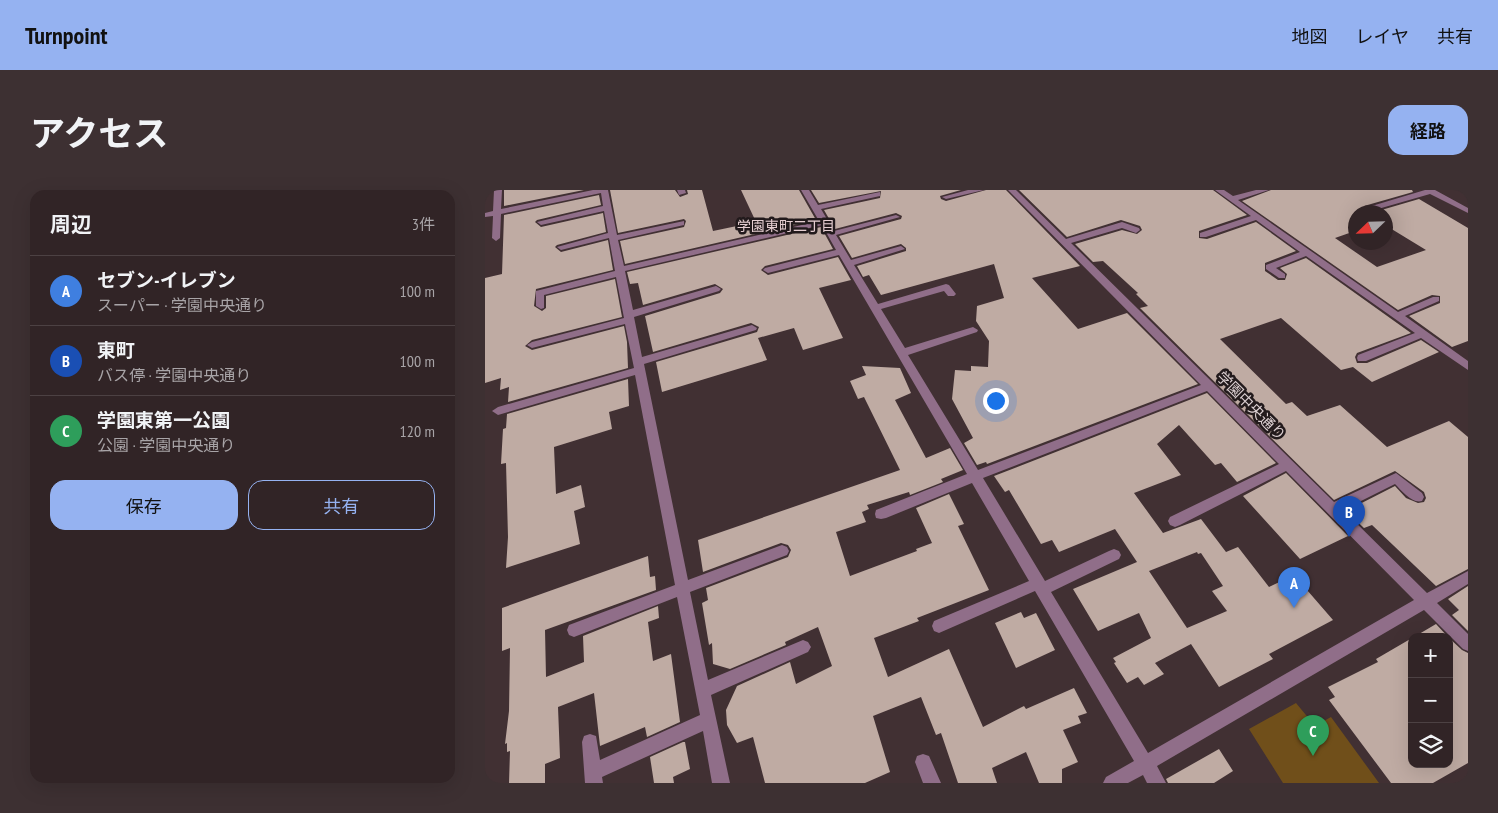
<!DOCTYPE html>
<html lang="ja">
<head>
<meta charset="utf-8">
<style>
	:root { --surface:#312426; --page:#3d3032; --text:#f1f3f6; --muted:#a8a4a7; --line:#4c4143; --accent:#95b2f1 }
	body { margin:0; font-family:"PT Sans Narrow","Noto Sans JP",sans-serif; background:var(--page); color:var(--text) }
	.controls { position:absolute; right:15px; bottom:15px; display:grid; overflow:hidden; border-radius:10px; box-shadow:0 5px 20px #0002 }
	.controls button { width:45px; height:45px; display:grid; place-items:center; padding:0; border:0; border-bottom:1px solid var(--line); background:var(--surface); color:var(--text); font:25px sans-serif }
	.compass { position:absolute; left:863px; top:15px; width:45px; height:45px; border-radius:50%; background:var(--surface); box-shadow:0 5px 20px #0002; rotate:247deg }
	.you { position:absolute; left:510px; top:210px; width:18px; height:18px; margin:-12px; border:4px solid #fff; border-radius:50%; background:#1a73e8; box-shadow:0 0 0 8px #1a73e833 }
	.badge { display:grid; place-items:center; width:32px; height:32px; border-radius:50%; background:var(--accent); color:#fff; font-size:16px; font-weight:700 }
	.pin { position:absolute; translate:-50% -41px; filter:drop-shadow(0 1px 2px #0008) }
	.pin::after { content:''; position:absolute; top:26px; width:18px; height:15px; background:inherit; clip-path:polygon(0 0,100% 0,50% 100%) }
	.list { margin:0; padding:0; list-style:none }
	h2 { display:flex; justify-content:space-between; align-items:center; height:65px; margin:0; padding:0 20px; font-size:21px }
	h2 small { font-size:16px; font-weight:400; color:var(--muted) }
	.list li { display:grid; grid-template-columns:32px 1fr auto; gap:15px; align-items:center; box-sizing:border-box; height:70px; padding:0 20px; border-top:1px solid var(--line) }
	.list b { display:block; font-size:19px; white-space:nowrap }
	.list p { margin:0; font-size:16px; white-space:nowrap; color:var(--muted) }
	.list em { font-size:16px; font-style:normal; color:var(--muted) }
	.actions { display:flex; gap:10px; padding:15px 20px }
	.actions a { flex:1; padding:11px 0; border:1px solid var(--accent); border-radius:15px; text-align:center; font-size:18px; color:var(--accent) }
	.actions .main { background:var(--accent); color:#111 }
	.icon { flex:none; width:28px; height:28px; fill:none; stroke:currentColor; stroke-width:2; stroke-linecap:round; stroke-linejoin:round }
	.map { position:relative; flex:none; width:983px; height:593px; overflow:hidden; border-radius:15px }
	header { display:flex; align-items:center; gap:30px; box-sizing:border-box; height:70px; padding:0 25px; background:var(--accent); color:#111 }
	header strong { font-size:24px }
	nav { display:flex; gap:28px; margin-inline-start:auto; font-size:18px }
	.intro { display:flex; align-items:center; justify-content:space-between; box-sizing:border-box; height:120px; padding:0 30px }
	h1 { margin:0; font-size:35px }
	.button { padding:12px 22px; border-radius:15px; background:var(--accent); color:#111; font-size:18px; font-weight:700 }
	main { display:flex; gap:30px; padding:0 30px }
	aside { flex:1; background:var(--surface); border-radius:15px; box-shadow:0 5px 20px #0002 }
	.map>svg:first-child { display:block }
	.green { fill:#704f1a }
	.building { fill:#bfaba3; fill-rule:evenodd }
	.lines { fill:none; stroke-linecap:round; stroke-linejoin:round }
	.minor { fill:#906e89; fill-rule:evenodd }
	.labels { text-anchor:middle; stroke-width:5; stroke-linejoin:round; paint-order:stroke }
	.far-neighbourhood-label { font-size:14px; fill:#e5ced1; stroke:#221a1c }
	.street-label { font-size:15px; fill:#dbcfd1; stroke:#221a1c }
</style>
</head>
<body>
<header>
<strong>Turnpoint</strong>
<nav><a>地図</a><a>レイヤ</a><a>共有</a></nav>
</header>
<div class="intro"><h1>アクセス</h1><a class="button">経路</a></div>
<main>
<aside>
<h2>周辺<small>3件</small></h2>
<ul class="list">
<li><span class="badge" style="background:#3f7fe0">A</span><div><b>セブン-イレブン</b><p>スーパー · 学園中央通り</p></div><em>100 m</em></li>
<li><span class="badge" style="background:#1a4fb4">B</span><div><b>東町</b><p>バス停 · 学園中央通り</p></div><em>100 m</em></li>
<li><span class="badge" style="background:#2e9e5b">C</span><div><b>学園東第一公園</b><p>公園 · 学園中央通り</p></div><em>120 m</em></li>
</ul>
<div class="actions"><a class="main">保存</a><a>共有</a></div>
</aside>
<div class="map">
<svg width="983" height="593" viewBox="0 0 983 593">
	<rect width="100%" height="100%" fill="#413033"/>
	<path class="green" d="M811,513L830,536L846,527L894,593H798L764,539Z"/>
	<path class="building" d="M19,0H99L19,16Z
		M125,0H190L195,7L203,4L202,0H217L228,41L271,32L256,0H314L331,30L140,74L135,51L199,37L201,31L199,29L133,43Z
		M326,0H476L455,6L456,9L461,11L501,0H521L595,76L547,88L593,139L642,123L713,194L502,274L501,272L492,275L479,253L488,248L467,209L470,180L486,181V176L503,177L504,151L491,131L492,116L519,108L509,74L396,105L384,85L378,87L372,76L421,61V58L416,54L367,68L354,46L416,29L417,26L411,23L350,39L339,20L395,8L396,1L334,13Z
		M534,0H728L762,25L714,41V48L722,49L771,32L811,61L780,73V81L793,90H800L802,84L795,78L821,68L926,143L872,163L870,167L872,173H882L936,150L954,162L887,192L868,177L856,180L796,128L735,149L801,214L807,212L822,226L855,215L902,257L964,231L983,247V379L951,396L887,335L879,338L861,321L910,296L921,308L933,313L939,312L941,308L939,302L910,281L849,310L655,118L663,116L651,104L653,103L618,71L608,72L590,54L637,40L652,44L657,40L655,36L636,30L582,47Z
		M786,0H927L928,2L879,16L878,19L884,22L893,21L934,9L983,38V151L967,157L924,126L955,113V106L947,105L913,120L757,11ZM870,22H900V35L941,60L892,77L850,48L870,41Z
		M114,5L116,15L52,30L50,32L56,37L118,23L121,42L72,55L70,57L76,62L123,50L128,80L51,99L49,116L57,121L61,118V106L130,89L137,127L47,150L40,156L47,160L139,136L142,152L143,178L23,212L24,197L15,200L16,188L0,193V88L17,84L19,25Z
		M336,37L348,59L280,76L276,80L283,85L353,67L366,90L334,98L358,148L318,160L309,138L273,148L282,170L177,202L171,172L272,142L274,137L266,133L168,162L160,126L235,103L238,99L230,94L158,115L153,93L145,94L142,82Z
		M377,176L415,178L426,203L410,210L441,268L465,258L478,280L456,289L458,292L425,305L424,302L382,315L384,319L377,322L381,332L351,342L365,386L432,361L431,359L447,353L431,318L464,304L479,334L473,336L504,400L432,428L434,431L389,448L403,487L464,459L498,537L539,516L541,519L589,498L602,523L593,526L596,533L578,540L593,572L577,579V593H554L541,562L507,578L512,593H473L456,543L451,545L436,507L388,526L405,582L380,593H280L268,547L252,553L242,535L241,520L252,496L305,472L311,494L347,476L333,437L300,452L301,455L245,479L228,474L227,453L224,455L217,413L223,410L221,398L303,367L306,360L303,355L296,353L218,382L213,350L415,280L379,207L373,209L365,191L381,185Z
		M143,189L144,216L124,222L127,239L69,257L71,304L96,295L100,317L89,321L95,354L21,378L23,347L21,273L16,274L18,239L21,238L22,224Z
		M722,203L791,273L752,292L736,273L730,275L694,235L672,254L696,285L649,303L678,343L716,329L741,362L753,357L784,397L809,385L848,430L784,464L788,469L734,497L706,454L670,473L679,484L659,495L653,487L642,493L629,473L631,472L628,468L666,448L654,423L613,441L588,399L652,372L630,339L574,362L567,350L556,354L524,300L520,302L509,286ZM712,362L713,364L716,363L738,396L727,401L742,421L702,438L664,381Z
		M801,283L863,346L815,369L758,306Z
		M163,366L165,387L170,386L171,400L60,440L61,487L99,472L98,446L173,416L174,428L163,432L168,471L186,464L195,532L162,547L160,537L115,556L109,503L73,517L75,568L60,574V593H24L25,561L22,562V553L20,554L24,521L25,458L17,461V418Z
		M983,396V441L967,425L974,420L963,409Z
		M536,422L539,428L551,423L570,460L531,478L510,433Z
		M951,434L963,447H929Z
		M927,448V574H964V448L977,460L983,463V573L948,593H906L844,510L850,507L843,497L893,472L891,469Z
		M198,552H200L205,579L188,587L189,593H169L165,567Z
		M734,559L748,581L729,593H683L681,589Z"/>
	<g class="lines">
		<path class="minor" d="M9,0H17L16,19L108,0H123L132,45L199,31V35L133,50L139,76L334,31L316,0H324L333,15L395,2V6L336,19L349,41L411,25L415,27L351,45L366,70L416,56L420,59L369,75L393,114L461,94L464,95L471,104L469,106H463L459,101L396,119L420,158L488,137L493,140L492,142L423,165L493,280L716,195L523,0H531L581,49L637,32L654,38L655,40L651,43L637,38L586,53L849,312L911,283L937,303L939,307L937,311C927,314 917,301 910,294L858,320L942,403L983,381V394L952,413L983,444V461L978,459L939,420L672,576L681,593H662L658,585L643,593H618L621,587L649,571L550,401L454,443L449,441L447,436L449,431L544,391L487,293L401,328L396,329L391,328L390,324L391,320L482,284L354,65L283,83L278,80L280,78L351,60L337,35L140,81L148,120L231,96L236,99L234,101L149,127L157,167L267,135L272,138L271,140L159,174L203,390L297,355L302,357L304,361L302,365L205,402L223,490L318,450L323,452L326,457L323,462L226,505L245,593H227L218,541L117,587L118,593H100L97,552L99,546L105,544L111,546L115,570L215,525L192,407L89,447L84,445L82,440L84,435L190,395L150,185L13,225L7,221L13,217L149,178L140,134L47,158L42,155L47,152L139,128L131,87L59,105V118L56,119L51,116V101L130,81L124,48L76,60L72,57L123,43L119,21L56,35L52,32L118,16L116,3L16,24L15,48L11,51L7,48L8,26L0,27V23L8,21ZM722,201L794,274L685,327L683,331L685,335L690,337L695,335L801,281L929,410L663,563L566,402L634,369L636,365L634,361L629,359L624,361L560,391L498,288Z
			M192,0H200L201,3L194,5Z
			M483,0H499L461,9L457,7Z
			M730,0H739L748,6L771,0H784L753,10L913,122L948,107H954V111L920,126L983,171V180L936,148L881,171H873L872,168L873,165L930,143L821,66L791,78L800,84V88H794L781,79V75L815,62L771,30L721,47H715V43L766,26Z
			M940,0H950L983,18V23L945,4L893,19L884,20L880,18Z
			M438,564L444,566L456,593H438L430,572L432,566Z"/>
	</g>
	<g class="labels">
		<g class="far-neighbourhood-label">
			<text x="301" y="41">学園東町二丁目</text>
		</g>
		<g class="street-label">
			<text transform="translate(766 216) rotate(45)" y="5">学園中央通り</text>
		</g>
	</g>
</svg>
<div class="controls">
<button>+</button>
<button>−</button>
<button><svg class="icon" aria-label="layers" viewBox="0 0 24 24"><path d="M12 4l9 5-9 5-9-5zM3 14l9 5 9-5"/></svg></button>
</div>
<svg class="compass" viewBox="-18 -18 36 36"><path d="M0-13l5 13h-10z" fill="#e53935"/><path d="M0 13l5-13h-10z" fill="#a8a4a7"/></svg>
<div class="you"></div>
<div class="pin badge" style="left:809px;top:418px;background:#3f7fe0">A</div>
<div class="pin badge" style="left:864px;top:347px;background:#1a4fb4">B</div>
<div class="pin badge" style="left:828px;top:566px;background:#2e9e5b">C</div>
</div>
</main>
</body>
</html>
